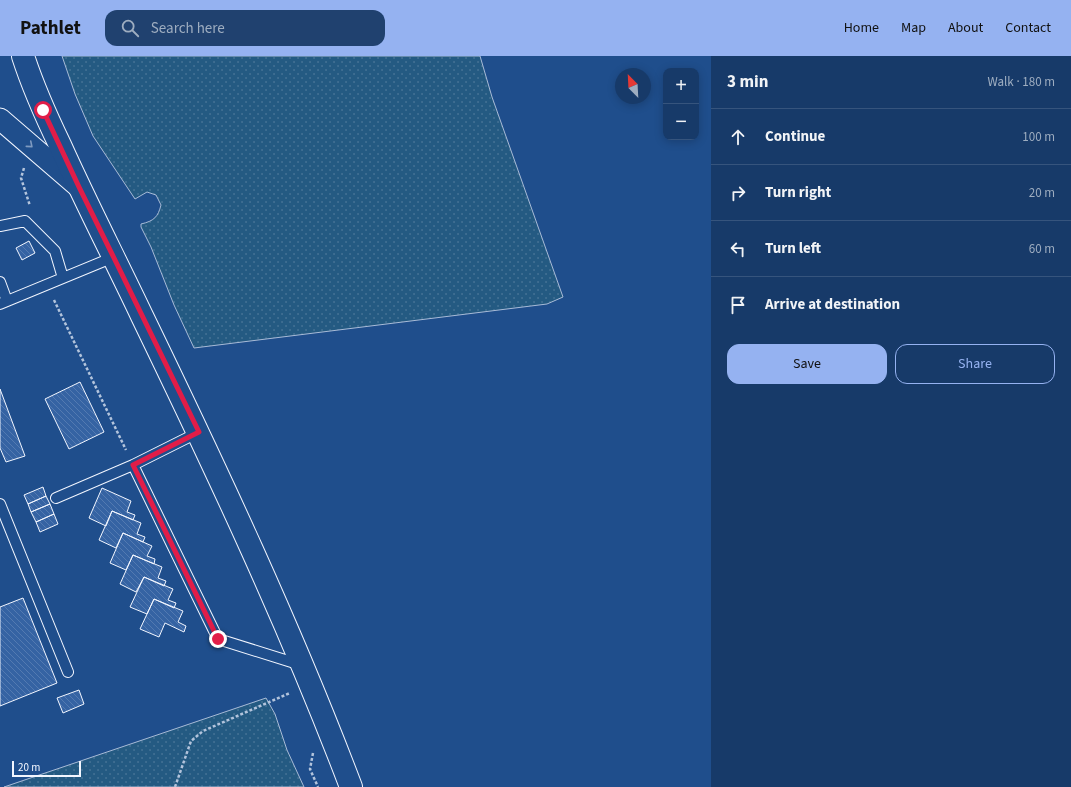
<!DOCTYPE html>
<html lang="en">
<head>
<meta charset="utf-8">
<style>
	:root { --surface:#173a69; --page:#20416f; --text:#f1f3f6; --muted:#9eadc0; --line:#36547d; --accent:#95b2f1 }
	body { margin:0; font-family:"Source Sans 3",sans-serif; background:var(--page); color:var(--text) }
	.controls { position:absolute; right:12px; top:12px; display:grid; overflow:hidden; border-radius:8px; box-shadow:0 2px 10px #0003 }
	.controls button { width:36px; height:36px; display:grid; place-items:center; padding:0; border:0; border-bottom:1px solid var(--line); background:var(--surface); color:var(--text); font:20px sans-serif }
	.compass { position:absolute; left:615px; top:12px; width:36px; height:36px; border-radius:50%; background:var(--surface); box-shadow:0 2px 10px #0003; rotate:336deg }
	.scale { position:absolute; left:12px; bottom:10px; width:69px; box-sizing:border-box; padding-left:4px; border:2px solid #f2f6ff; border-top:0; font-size:11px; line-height:14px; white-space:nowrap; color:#f2f6ff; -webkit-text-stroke:3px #1f4e8c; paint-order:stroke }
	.stop { position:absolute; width:12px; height:12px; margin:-9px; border:3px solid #e11d48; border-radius:50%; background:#fff }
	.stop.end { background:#e11d48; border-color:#fff; box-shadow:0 1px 4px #0008 }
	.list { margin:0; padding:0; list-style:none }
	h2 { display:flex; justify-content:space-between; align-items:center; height:52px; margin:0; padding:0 16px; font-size:17px }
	h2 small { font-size:13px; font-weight:400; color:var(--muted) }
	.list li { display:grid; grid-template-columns:26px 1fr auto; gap:12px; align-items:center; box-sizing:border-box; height:56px; padding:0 16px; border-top:1px solid var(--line) }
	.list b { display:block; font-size:15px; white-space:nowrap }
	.list em { font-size:13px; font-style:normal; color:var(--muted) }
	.actions { display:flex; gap:8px; padding:12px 16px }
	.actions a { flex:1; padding:9px 0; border:1px solid var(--accent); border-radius:12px; text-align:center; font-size:14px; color:var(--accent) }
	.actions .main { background:var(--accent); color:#111 }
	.icon { flex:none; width:22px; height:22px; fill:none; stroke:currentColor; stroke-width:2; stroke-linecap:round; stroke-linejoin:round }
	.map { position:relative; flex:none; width:711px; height:731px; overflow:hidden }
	header { display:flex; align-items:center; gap:24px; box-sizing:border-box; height:56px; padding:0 20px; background:var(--accent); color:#111 }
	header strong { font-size:19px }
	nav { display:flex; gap:22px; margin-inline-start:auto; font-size:14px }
	.search { width:280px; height:36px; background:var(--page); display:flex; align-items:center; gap:10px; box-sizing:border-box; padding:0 14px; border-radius:12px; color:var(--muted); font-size:15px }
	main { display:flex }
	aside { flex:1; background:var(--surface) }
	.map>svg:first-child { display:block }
	.grass { fill:url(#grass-dots); stroke:#a8bbd7 }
	.building { fill:url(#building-back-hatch); stroke:#f2f6ff }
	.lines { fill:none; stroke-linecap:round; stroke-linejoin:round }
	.lane-casing { stroke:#f2f6ff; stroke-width:12 }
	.street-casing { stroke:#f2f6ff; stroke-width:23 }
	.secondary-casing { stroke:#f2f6ff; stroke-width:24 }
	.path { stroke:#b3c4dc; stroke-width:2.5; stroke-dasharray:3 2; stroke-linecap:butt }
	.lane { stroke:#1f4e8c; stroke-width:10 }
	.street { stroke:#1f4e8c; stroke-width:21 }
	.secondary { stroke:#1f4e8c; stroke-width:22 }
	.oneway { stroke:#7e9ac0 }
	.route { stroke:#e11d48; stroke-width:5 }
</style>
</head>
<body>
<header>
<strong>Pathlet</strong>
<div class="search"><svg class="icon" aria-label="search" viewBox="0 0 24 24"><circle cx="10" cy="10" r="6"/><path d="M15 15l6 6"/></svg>Search here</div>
<nav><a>Home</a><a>Map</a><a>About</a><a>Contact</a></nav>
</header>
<main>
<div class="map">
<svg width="711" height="731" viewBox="0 0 711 731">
	<defs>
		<pattern id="grass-dots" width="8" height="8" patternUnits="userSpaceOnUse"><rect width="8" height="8" fill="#245a82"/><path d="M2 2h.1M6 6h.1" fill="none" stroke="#447295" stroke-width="1.8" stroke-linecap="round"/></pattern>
		<pattern id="building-back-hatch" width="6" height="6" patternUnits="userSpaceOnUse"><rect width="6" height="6" fill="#3563a3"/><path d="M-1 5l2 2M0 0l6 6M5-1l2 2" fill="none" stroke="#537ab1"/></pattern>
	</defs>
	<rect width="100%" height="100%" fill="#1f4e8c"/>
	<path class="grass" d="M62,0H480L492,41L563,241L547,248L194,292L174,249L151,191L141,171V168C154,165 158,161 161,149L156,139L147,136L135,143L93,80L75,38Z
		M266,642L275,658L287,694L304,731H4Z"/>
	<path class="building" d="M29,185L35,197L22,204L16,192Z
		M80,326L104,376L69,393L45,343Z
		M0,333L25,400L6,406L0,392Z
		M43,431L46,440L28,448L24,439Z
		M102,432L131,445L127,456L135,459L133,464L112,455L106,470L89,462Z
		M46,440L50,448L31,456L28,448Z
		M50,448L54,458L36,466L31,456Z
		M112,455L141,467L137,478L145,481L143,486L123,477L116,492L99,484Z
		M54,458L58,468L40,476L36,466Z
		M123,477L152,490L147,500L155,503L154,508L133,499L126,514L110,507Z
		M133,499L162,511L158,522L166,525L164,530L144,521L136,536L120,528Z
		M144,521L173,533L168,544L176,547L174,552L154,543L147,558L130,551Z
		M23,542L57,627L0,650V551Z
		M154,543L183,555L178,566L186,570L184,576L165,567L159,581L140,573Z
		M79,634L84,648L63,657L57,642Z"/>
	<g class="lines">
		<g class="lane-casing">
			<path id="lane" d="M0,170L25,165L55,195L63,222
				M0,226L7,245
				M0,248L114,201
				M133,409L218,583L301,609
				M56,442L133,409L199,376
				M0,448L68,616"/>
		</g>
		<g class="street-casing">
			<path id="street" d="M0,63L79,131"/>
		</g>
		<g class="secondary-casing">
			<path id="secondary" d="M23,0C33,31 46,60 60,89C86,147 115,203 142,260C217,415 290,570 351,731"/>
		</g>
		<path class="path" d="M24,112L21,122L30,150
			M54,244L126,394
			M313,697L310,713L318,731
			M175,731L191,685L203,675L290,637"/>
		<use href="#lane" class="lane"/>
		<use href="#street" class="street"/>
		<use href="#secondary" class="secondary"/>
	</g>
	<defs><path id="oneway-chevron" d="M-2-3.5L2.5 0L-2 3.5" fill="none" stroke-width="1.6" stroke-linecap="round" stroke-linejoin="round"/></defs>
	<use class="oneway" href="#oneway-chevron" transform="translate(30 89) rotate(40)"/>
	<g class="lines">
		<path class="route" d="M43,54L79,131L114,202L199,376L133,409L218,583"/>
	</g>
</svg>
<div class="controls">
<button>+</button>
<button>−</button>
</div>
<svg class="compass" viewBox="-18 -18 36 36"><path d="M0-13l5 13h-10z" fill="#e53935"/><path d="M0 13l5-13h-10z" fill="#9eadc0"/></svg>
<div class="scale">20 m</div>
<div class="stop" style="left:43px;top:54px"></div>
<div class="stop end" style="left:218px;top:583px"></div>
</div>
<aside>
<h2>3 min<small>Walk · 180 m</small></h2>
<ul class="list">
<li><svg class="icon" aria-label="ahead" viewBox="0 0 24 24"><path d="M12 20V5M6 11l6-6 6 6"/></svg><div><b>Continue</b></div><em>100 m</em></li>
<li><svg class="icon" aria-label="right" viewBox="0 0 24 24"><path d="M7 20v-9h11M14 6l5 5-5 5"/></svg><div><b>Turn right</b></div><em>20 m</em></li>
<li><svg class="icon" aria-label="left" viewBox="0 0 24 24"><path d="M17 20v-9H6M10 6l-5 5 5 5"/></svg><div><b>Turn left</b></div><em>60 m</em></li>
<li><svg class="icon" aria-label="arrive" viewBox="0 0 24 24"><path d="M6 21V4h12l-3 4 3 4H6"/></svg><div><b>Arrive at destination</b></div></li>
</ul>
<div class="actions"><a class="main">Save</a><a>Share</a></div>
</aside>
</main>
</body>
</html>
